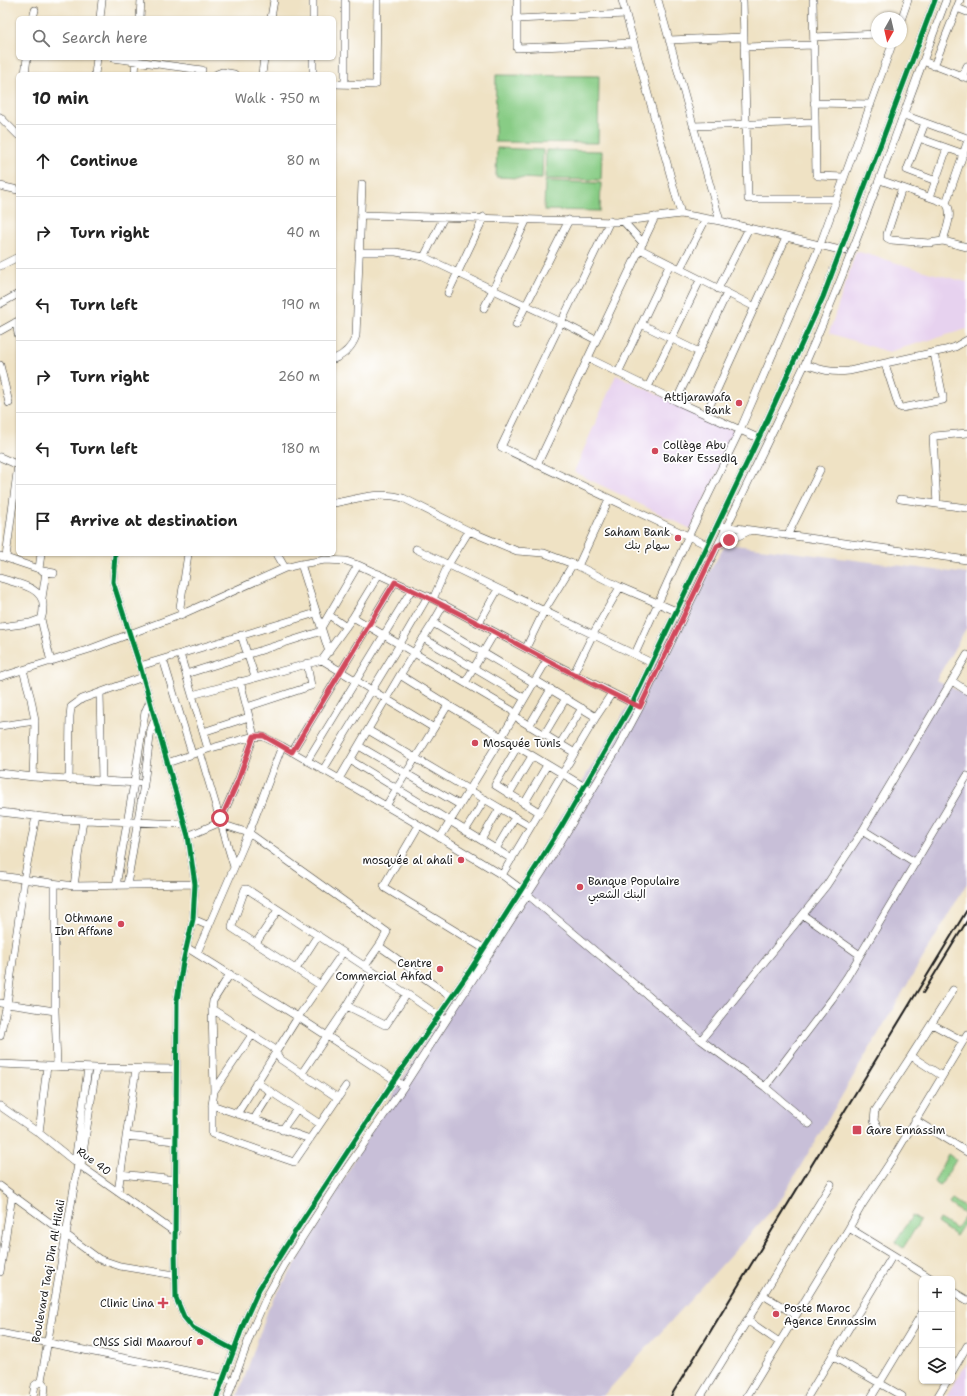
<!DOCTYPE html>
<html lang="en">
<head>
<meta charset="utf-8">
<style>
	:root { --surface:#fff; --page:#f6f6f6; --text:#222; --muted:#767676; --line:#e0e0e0 }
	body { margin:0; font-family:"Shantell Sans","Playpen Sans Arabic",sans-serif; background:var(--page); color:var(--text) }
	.controls { position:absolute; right:12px; bottom:12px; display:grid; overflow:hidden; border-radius:6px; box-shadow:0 1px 3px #0004 }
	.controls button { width:36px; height:36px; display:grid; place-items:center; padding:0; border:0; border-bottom:1px solid var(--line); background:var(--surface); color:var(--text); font:20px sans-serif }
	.compass { position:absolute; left:871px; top:12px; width:36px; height:36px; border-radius:50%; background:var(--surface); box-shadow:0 1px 3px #0004; rotate:188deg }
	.stop { position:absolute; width:12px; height:12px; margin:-9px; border:3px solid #d1495b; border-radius:50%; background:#fff }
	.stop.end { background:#d1495b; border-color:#fff; box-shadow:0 1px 4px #0008 }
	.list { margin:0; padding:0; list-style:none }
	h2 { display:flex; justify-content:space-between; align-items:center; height:52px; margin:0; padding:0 16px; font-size:17px }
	h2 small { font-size:13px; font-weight:400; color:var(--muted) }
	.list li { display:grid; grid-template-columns:26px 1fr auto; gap:12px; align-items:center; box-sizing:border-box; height:72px; padding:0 16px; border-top:1px solid var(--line) }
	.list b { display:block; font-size:15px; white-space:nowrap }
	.list em { font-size:13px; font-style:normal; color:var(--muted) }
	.icon { flex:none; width:22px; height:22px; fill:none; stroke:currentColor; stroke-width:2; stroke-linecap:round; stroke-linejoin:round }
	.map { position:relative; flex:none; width:967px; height:1396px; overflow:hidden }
	.search { position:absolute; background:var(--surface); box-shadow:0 1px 3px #0004; left:16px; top:16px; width:320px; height:44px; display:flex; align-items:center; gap:10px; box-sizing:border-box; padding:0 14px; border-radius:6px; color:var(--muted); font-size:15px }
	.panel { position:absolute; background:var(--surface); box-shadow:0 1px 3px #0004; left:16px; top:72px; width:320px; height:484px; border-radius:6px }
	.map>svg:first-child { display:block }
	.built { fill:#e7d2ef }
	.industrial { fill:#c8bfd8 }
	.green { fill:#88cc85; stroke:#527450 }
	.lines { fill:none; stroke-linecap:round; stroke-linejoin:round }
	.minor-casing { stroke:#3c3a35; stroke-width:8 }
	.minor { stroke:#fff; stroke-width:7 }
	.rail { stroke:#1c1c1c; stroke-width:2 }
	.cycleway-casing { stroke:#fff; stroke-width:8 }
	.cycleway { stroke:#00873e; stroke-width:5 }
	.route { stroke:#d1495b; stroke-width:5 }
	.poi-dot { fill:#d1495b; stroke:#fff; stroke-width:1.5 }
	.labels { text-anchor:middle; stroke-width:3.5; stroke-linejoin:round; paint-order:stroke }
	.poi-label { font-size:11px; fill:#1c1c1c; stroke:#fff; text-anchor:end }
	.street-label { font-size:11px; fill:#1c1c1c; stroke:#fff }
</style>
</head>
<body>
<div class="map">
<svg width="967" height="1396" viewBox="0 0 967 1396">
	<rect width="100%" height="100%" fill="#fff"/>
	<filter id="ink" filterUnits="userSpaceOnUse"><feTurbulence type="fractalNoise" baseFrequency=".025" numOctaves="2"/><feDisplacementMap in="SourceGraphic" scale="8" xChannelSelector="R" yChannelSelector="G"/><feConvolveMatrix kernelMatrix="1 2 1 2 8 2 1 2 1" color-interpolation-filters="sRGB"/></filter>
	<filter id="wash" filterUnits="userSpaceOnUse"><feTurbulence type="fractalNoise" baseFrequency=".012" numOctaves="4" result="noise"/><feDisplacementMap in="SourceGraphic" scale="16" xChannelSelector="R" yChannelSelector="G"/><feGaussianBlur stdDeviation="0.9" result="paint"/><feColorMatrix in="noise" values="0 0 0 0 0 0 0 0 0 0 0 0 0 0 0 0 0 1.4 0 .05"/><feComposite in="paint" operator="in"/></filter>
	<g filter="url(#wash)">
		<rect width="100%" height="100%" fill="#efe2c4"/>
		<path class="built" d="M856,251L931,273L967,282V329L888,352L829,333Z
			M616,375L737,431L691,529L574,472Z
			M967,1363V1396H946Z"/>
		<path class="industrial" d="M726,544L967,574V627L936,680L967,695V883L780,1201L603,1396H238L269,1307L316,1230L359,1151Z"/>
		<path class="green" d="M496,75L599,76L598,143L495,142Z
			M497,148L543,150L542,179L496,177Z
			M546,150L602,151L601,180L545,179Z
			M545,181L601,183L600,211L544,210Z
			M948,1154L956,1160L940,1186L934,1182Z
			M952,1199L967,1209V1219L956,1236L937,1223L939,1219L956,1229L965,1215L949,1204Z
			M912,1216L920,1221L903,1248L895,1242Z"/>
	</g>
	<g filter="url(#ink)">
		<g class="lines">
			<g class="minor-casing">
				<path id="minor" d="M345,0V84
					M517,0V48L634,43
					M622,0L681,214
					M658,0L720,221
					M743,0L748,199H836
					M813,0L816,174L818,176L844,177
					M957,8L967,12
					M33,18L35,10
					M100,18L102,0
					M140,18L141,0
					M271,18L274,0
					M313,18V0
					M516,19L626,14
					M901,20L908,0
					M814,37L877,34
					M669,40L744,37
					M744,47L814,45
					M113,58L202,70
					M923,61L967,78
					M934,66L960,0
					M25,74L27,58
					M95,74L97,58
					M135,74L136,58
					M217,74L222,72L234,74
					M262,74L264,58
					M313,74V58
					M962,77L967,66
					M334,84L374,85L376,84L377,0
					M814,103L871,104
					M904,115L967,138
					M0,117L18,135
					M925,123L907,170L936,181
					M693,126L815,122
					M919,138L964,154
					M880,180L946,203C954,213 946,229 943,241
					M0,186L18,190
					M902,188L887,234V238L891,240L929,243L943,241L967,247
					M930,197L947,148
					M946,203L967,143
					M361,215L616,222L681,214L720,221L844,251
					M610,221L501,447L707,545
					M623,221L643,243
					M640,249L755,307
					M359,252H396L424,257L561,322L596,340
					M424,257L444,217
					M0,266L18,257
					M680,269L706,219
					M718,289L749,228
					M448,293L484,217
					M0,304L18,294
					M484,308L527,219
					M16,322L18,334
					M641,324L699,352
					M516,325L569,220
					M0,331L18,321
					M588,358L676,401L758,438
					M334,359C344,355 352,347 356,336L362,184
					M805,364C822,370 831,373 849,371L945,350L955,347L967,340
					M885,364L899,407L902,408L943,400V397L934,353
					M0,365L9,403
					M618,373L670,264
					M648,387L700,280
					M676,401L727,293
					M706,414L786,238
					M0,457L18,465
					M537,465L655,217
					M900,499L967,508
					M334,503C357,499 380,491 403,498L469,531L517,551L544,553L578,566L620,587L676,611
					M937,504L933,437L935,436L967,433
					M722,526L967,560
					M787,536L820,470
					M717,546L749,531
					M416,549L652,663
					M115,554L113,582L140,666L188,836L195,884L193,919L183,962L177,1000L175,1249L176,1298L184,1317L193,1328L234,1350
					M277,554L285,568
					M0,556L39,569L41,554
					M6,557L18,465
					M301,564L329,652
					M578,566L609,499
					M43,571L54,573
					M0,578C15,583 45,587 43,607C43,611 43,615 41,619L51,662
					M42,598L46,572
					M433,599L448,565L469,531
					M183,614L180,607L188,554
					M329,615L346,627
					M353,617L511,710L520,720L575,753
					M433,623L444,604
					M479,623L498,589
					M0,627L30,623L41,619
					M321,628L358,565
					M241,635L255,677
					M423,638L524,698
					M526,648L544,611L573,564
					M180,654L208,749
					M635,654L688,537L740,430L820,245L893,42
					M163,659L192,754
					M322,660L434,728
					M140,666L316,613
					M23,670L31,699L35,721L33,777
					M574,673L593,634L620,587
					M186,674L322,631
					M0,677L90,649L180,615L285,568L301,564L325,560L346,561L358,565L433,599L547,660L636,705
					M535,680L596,717
					M952,681L967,691
					M465,683L495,632
					M100,693L102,781
					M192,695L322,660L353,617L379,574
					M448,705L400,675L433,623L534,683
					M247,707L311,686L307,663
					M0,726L35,721
					M529,726L551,689
					M368,730L530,826
					M203,732L249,717
					M544,735L566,698
					M560,744L582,708
					M359,746L460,805
					M517,747L495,785L539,812
					M200,752L234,867
					M292,752L395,582
					M350,760L512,859
					M307,761L412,589
					M167,763L208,749L254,736L264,737L282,746L419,825L502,875L521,889L701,1040L765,1087L809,1124
					M323,770L400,644L428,596
					M0,773L33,777L138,783
					M339,779L400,675
					M69,780L70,716L71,707L82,699L143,677
					M509,794L532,756
					M524,804L547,765
					M386,806L448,705L588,789
					M0,812L61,819L184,824
					M220,818L224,812L238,781L254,736L240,681
					M419,825L384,885L385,888L483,948
					M863,830L916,863
					M465,831L485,799
					M188,836L216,824H221L249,833L387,932L381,943L365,966
					M440,838L515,715L547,660
					M481,840L500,808
					M496,849L515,817
					M502,875L596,717L612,693
					M0,876L74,886L195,884
					M55,884V1011L57,1066
					M127,885L144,784L151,729L155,719
					M74,886L83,820
					M116,886L134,783L145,712L150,701
					M803,915L860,955
					M193,919L209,926
					M256,943L278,910
					M379,946L451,997
					M186,947L298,1017L404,1086
					M197,953L249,833L282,746
					M296,969L318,935
					M230,974L213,1001L212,1009L214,1092L212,1105V1134L294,1162L346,1086
					M320,985L232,928V926L245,889H247L407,994L442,1018
					M0,1003L55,1011
					M347,1006L361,982
					M212,1009L273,1048L280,1059L338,1098
					M932,1024L963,1041
					M0,1036L7,1004L24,880L36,816
					M701,1040L826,886L863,830L967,655
					M0,1064L96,1068L176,1069
					M302,1073L347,1006L385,1025H386L407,994
					M942,1076L911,1056L953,990
					M256,1082L320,1124
					M765,1087L832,999L847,977L967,776
					M214,1091L252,1035
					M212,1105L310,1139
					M0,1106L39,1133L75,1162L176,1233
					M237,1114L298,1017L343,952
					M254,1119L271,1092
					M915,1120L967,1152
					M282,1130L297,1109
					M880,1130L874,1121L875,1111L911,1056
					M39,1133L47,1066
					M126,1136L175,1141
					M75,1162L88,1068
					M81,1166L96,1068
					M120,1174L176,1180
					M0,1186L99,1259L120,1266L175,1275
					M118,1192L136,1069
					M849,1228L932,1279
					M0,1272L12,1196
					M952,1291L967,1300
					M763,1295L796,1315
					M747,1320L779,1342
					M0,1333L227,1379
					M832,1356L902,1396
					M952,1372L967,1346
					M41,1381L45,1386L44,1396
					M33,1396L35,1385L41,1381L78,1164
					M217,1396L245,1320L259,1289L295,1232L393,1082L469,972L541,859L561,827L632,704L763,429L823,297L935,0
					M228,1396L253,1328L267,1296L285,1264L349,1165L402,1089L544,869L619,746L640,707L805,364C858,245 900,121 946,0
					M701,1396L831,1184
					M747,1396L849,1228L862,1205L893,1158L967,1035
					M808,1396L893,1255
					M872,1396L922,1313
					M938,1396L947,1381"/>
			</g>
			<use href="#minor" class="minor"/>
			<path class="rail" d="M923,993L967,921
				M671,1396L967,910"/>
			<g class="cycleway-casing">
				<path id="cycleway" d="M115,554L113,582L140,666L188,836L195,884L193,919L183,962L177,1000L175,1249L176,1298L184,1317L193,1328L234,1350
					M217,1396L245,1320L259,1289L295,1232L393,1082L469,972L541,859L561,827L632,704L763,429L823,297L935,0"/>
			</g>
			<use href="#cycleway" class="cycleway"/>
		</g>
	</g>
	<g class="lines" filter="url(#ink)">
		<path class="route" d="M220,818L224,812L238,781L254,736H264L292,752L395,582C479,620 557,669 640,707L717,546L729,540"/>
	</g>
	<g class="poi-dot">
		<circle cx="739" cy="403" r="4"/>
		<circle cx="655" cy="451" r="4"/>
		<circle cx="678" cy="538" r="4"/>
		<circle cx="475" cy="743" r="4"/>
		<circle cx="461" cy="860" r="4"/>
		<circle cx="580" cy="887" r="4"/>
		<circle cx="121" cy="924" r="4"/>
		<circle cx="440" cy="969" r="4"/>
		<rect x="852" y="1125" width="10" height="10" rx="2"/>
		<path d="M161 1297h4v4h4v4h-4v4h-4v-4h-4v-4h4z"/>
		<circle cx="776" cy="1314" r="4"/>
		<circle cx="200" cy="1342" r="4"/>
	</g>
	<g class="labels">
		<g class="poi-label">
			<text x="731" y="401">Attijarawafa<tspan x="731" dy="13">Bank</tspan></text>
			<text x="663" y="449" text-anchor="start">Collège Abu<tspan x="663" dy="13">Baker Essediq</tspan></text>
			<text x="670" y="536">Saham Bank<tspan x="670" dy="13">سهام بنك</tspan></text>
			<text x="483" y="747" text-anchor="start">Mosquée Tunis</text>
			<text x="453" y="864">mosquée al ahali</text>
			<text x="588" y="885" text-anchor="start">Banque Populaire<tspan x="588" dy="13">البنك الشعبي</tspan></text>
			<text x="113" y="922">Othmane<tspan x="113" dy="13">Ibn Affane</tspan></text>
			<text x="432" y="967">Centre<tspan x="432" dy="13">Commercial Ahfad</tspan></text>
			<text x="866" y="1134" text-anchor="start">Gare Ennassim</text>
			<text x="154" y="1307">Clinic Lina</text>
			<text x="784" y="1312" text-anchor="start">Poste Maroc<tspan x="784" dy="13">Agence Ennassim</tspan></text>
			<text x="192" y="1346">CNSS Sidi Maarouf</text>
		</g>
		<g class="street-label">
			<text transform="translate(94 1161) rotate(36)" y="4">Rue 40</text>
			<text transform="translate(48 1271) rotate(-80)" y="4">Boulevard Taqi Din Al Hilali</text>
		</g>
	</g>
</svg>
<div class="controls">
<button>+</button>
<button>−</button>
<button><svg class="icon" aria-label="layers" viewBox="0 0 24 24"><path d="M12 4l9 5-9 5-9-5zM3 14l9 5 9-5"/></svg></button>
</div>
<svg class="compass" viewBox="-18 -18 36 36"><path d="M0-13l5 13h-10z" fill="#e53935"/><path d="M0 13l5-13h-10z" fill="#767676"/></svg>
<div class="stop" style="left:220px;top:818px"></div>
<div class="stop end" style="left:729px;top:540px"></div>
<div class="search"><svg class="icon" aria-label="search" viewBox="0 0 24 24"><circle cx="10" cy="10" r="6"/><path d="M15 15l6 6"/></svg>Search here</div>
<section class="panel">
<h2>10 min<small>Walk · 750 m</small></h2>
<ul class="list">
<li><svg class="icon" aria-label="ahead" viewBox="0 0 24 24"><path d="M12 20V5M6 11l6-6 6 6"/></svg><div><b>Continue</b></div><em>80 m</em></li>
<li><svg class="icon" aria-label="right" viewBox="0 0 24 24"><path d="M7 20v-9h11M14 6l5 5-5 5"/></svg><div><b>Turn right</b></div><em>40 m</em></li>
<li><svg class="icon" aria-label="left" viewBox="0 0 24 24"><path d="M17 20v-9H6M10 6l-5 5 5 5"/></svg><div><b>Turn left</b></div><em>190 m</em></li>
<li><svg class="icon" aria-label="right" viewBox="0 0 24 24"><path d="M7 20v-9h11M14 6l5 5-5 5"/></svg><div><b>Turn right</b></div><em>260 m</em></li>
<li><svg class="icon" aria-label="left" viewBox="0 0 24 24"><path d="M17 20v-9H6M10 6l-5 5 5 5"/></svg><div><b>Turn left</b></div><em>180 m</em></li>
<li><svg class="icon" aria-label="arrive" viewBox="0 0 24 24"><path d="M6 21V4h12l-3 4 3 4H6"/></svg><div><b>Arrive at destination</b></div></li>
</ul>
</section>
</div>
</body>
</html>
